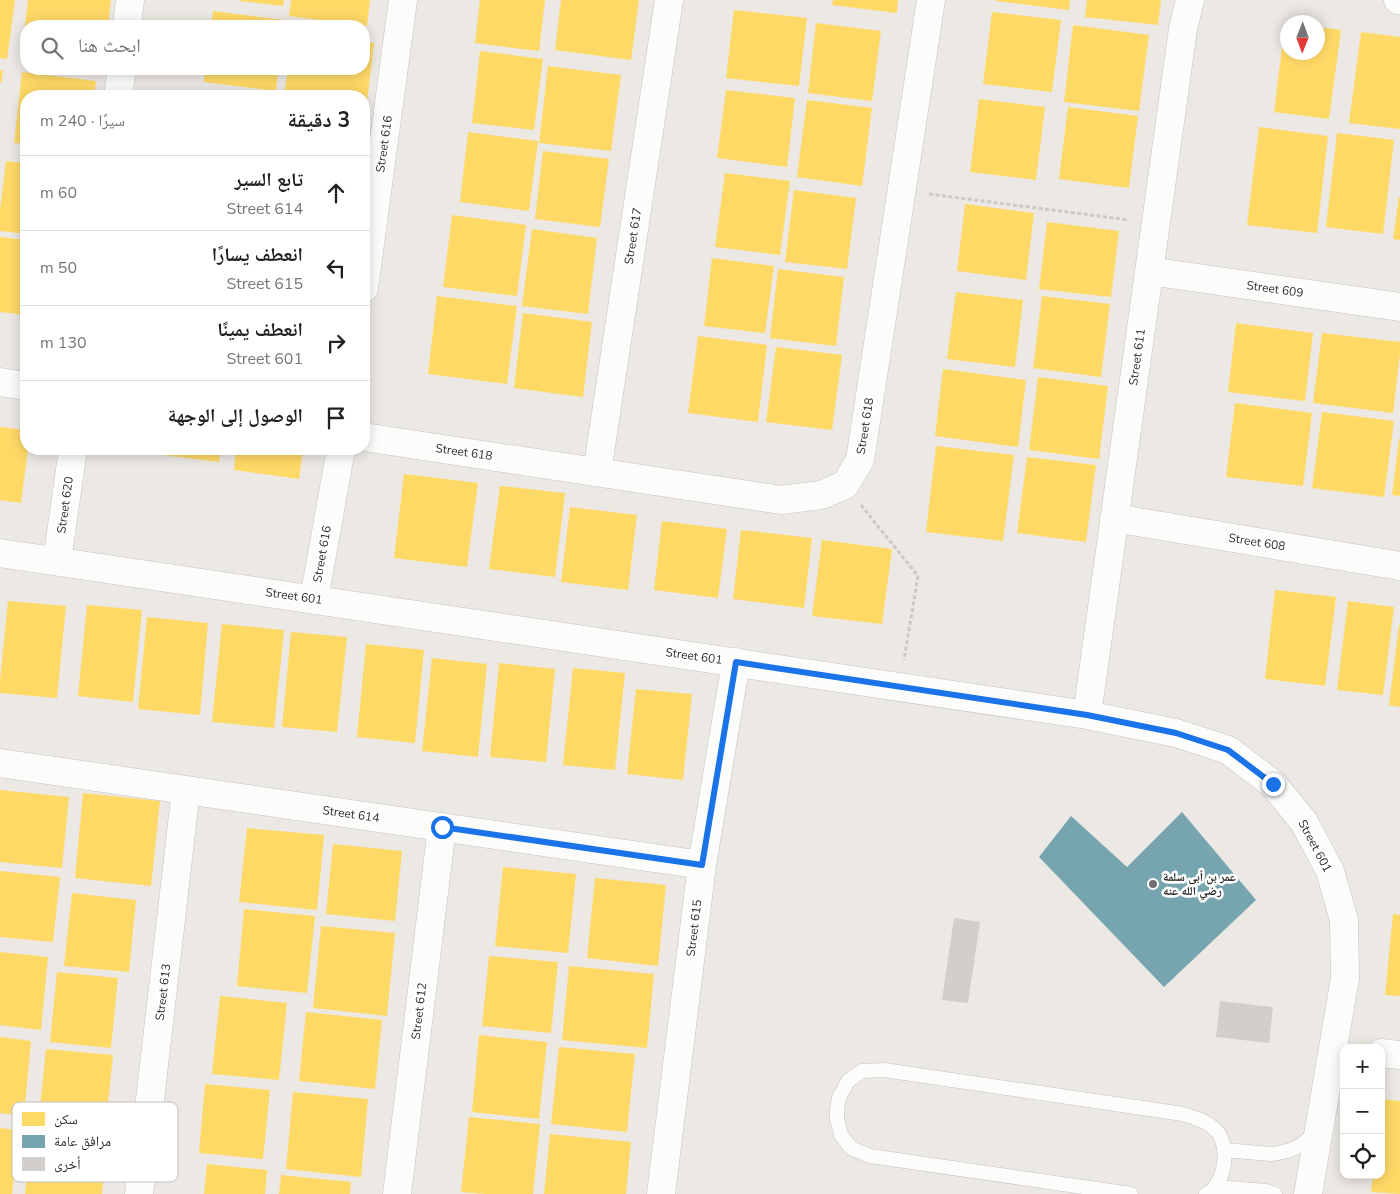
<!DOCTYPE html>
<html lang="ar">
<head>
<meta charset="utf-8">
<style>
	:root { --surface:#fff; --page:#f6f6f6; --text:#202124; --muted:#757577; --line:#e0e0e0 }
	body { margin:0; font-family:"Nunito Sans","Noto Naskh Arabic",sans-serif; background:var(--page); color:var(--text); direction:rtl }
	.controls { position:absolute; right:15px; bottom:15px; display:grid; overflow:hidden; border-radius:10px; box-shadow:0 2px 12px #0003 }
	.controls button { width:45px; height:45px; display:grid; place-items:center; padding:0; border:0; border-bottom:1px solid var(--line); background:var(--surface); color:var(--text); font:25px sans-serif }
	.compass { position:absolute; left:1280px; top:15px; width:45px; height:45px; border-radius:50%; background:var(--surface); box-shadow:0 2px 12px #0003; rotate:181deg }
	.stop { position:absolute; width:15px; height:15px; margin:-11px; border:4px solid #1a73e8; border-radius:50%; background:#fff }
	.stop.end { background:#1a73e8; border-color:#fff; box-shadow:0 1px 5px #0008 }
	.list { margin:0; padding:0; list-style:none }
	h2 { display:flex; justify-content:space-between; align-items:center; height:65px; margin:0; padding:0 20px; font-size:21px }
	h2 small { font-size:16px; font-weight:400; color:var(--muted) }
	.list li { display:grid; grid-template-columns:32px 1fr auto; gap:15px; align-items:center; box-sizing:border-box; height:75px; padding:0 20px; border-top:1px solid var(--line) }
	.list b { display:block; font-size:19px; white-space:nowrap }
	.list p { margin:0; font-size:16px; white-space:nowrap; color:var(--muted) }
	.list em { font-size:16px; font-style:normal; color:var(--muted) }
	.icon { flex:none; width:28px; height:28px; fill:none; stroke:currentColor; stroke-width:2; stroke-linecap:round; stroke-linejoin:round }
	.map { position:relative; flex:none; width:1400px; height:1194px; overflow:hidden; direction:ltr }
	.search { position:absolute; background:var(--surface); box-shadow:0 2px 12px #0003; left:20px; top:20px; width:350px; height:55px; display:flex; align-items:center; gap:12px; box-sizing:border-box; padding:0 18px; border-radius:20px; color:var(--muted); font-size:19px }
	.panel { position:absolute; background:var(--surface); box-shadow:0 2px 12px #0003; left:20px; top:90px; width:350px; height:365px; border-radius:20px; direction:rtl }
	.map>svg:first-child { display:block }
	.homes { fill:#ffd966 }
	.public { fill:#76a5af }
	.building { fill:#d1cecb }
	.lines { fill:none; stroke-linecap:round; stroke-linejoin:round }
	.service-casing { stroke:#c5c4c5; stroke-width:15 }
	.minor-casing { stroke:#c5c4c5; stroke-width:29 }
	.path { stroke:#c9c9c8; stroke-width:3; stroke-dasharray:4 2.5; stroke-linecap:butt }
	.service { stroke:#fcfcfb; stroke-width:14 }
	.minor { stroke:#fcfcfb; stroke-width:28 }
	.route { stroke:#1a73e8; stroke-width:6 }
	.poi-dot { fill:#706f6e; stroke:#fff; stroke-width:2 }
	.labels { text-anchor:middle; stroke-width:5; stroke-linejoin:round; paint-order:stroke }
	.street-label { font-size:12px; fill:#2e2e2e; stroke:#fff }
	.poi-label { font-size:12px; font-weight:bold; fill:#2e2e2e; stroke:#fff; text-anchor:start }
	.key { fill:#fff; stroke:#c0c0c0; stroke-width:1 }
	.key-label { font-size:14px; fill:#2e2e2e }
</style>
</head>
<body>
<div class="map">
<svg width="1400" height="1194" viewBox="0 0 1400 1194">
	<rect width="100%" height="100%" fill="#ece8e4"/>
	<path class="homes" d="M0,0H15L7,59L0,58Z
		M28,0H111L108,26H26V60L21,59Z
		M240,0H284L283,6L240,1Z
		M291,0H370L367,26L289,16Z
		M480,0H545L539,51L475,43Z
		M561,0H639L631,60L555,50Z
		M833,0H898L897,13L832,5Z
		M996,0H1070L1069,10L996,1Z
		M1087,0H1161L1158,25L1085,17Z
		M734,10L807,18L799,86L726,78Z
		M213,11L284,20L283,26H211Z
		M992,12L1061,20L1052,92L983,84Z
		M816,23L881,31L872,101L808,93Z
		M1285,23L1288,24V52H1318V27L1341,30L1329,119L1274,112Z
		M1073,25L1149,35L1139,111L1064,102Z
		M1361,32L1400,37V129L1349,123Z
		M364,42L374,43L366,110L364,109V96H284L288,69H364Z
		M480,51L543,59L534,130L472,123Z
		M548,66L621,75L611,151L539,143Z
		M205,69H278L276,91L204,82Z
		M0,70L3,71L1,83H0Z
		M22,72L96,81L94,96H26V144L14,143Z
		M726,90L795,98L787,167L717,158Z
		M207,91L236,95V96H207Z
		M979,99L1045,107L1036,180L970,172Z
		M807,100L872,108L862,186L797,177Z
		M1068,107L1138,116L1129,188L1059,179Z
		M1259,127L1328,136L1317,233L1247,225Z
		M468,132L538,141L529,211L460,202Z
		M1337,133L1394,140L1383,234L1326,227Z
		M543,151L609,159L600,227L535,219Z
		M6,161L26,163V234L0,231V210Z
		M725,173L790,181L780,255L715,247Z
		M794,190L856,198L847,269L785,262Z
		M1399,197H1400V240L1393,239Z
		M965,204L1034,213L1026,280L957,271Z
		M452,215L526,225L517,296L443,287Z
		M1047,222L1119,231L1111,297L1039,289Z
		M532,229L597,238L588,314L522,306Z
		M0,237L26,240V315L0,312Z
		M712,258L774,266L765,333L704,326Z
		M778,269L844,277L836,346L770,338Z
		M956,292L1023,300L1015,367L947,359Z
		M437,296L517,306L507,384L428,374Z
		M1042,296L1110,304L1101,377L1033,368Z
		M523,313L592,322L583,397L514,388Z
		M1236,323L1313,333L1305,401L1228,392Z
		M1322,333L1400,342V354L1393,413L1313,403Z
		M698,336L767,345L758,422L688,413Z
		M776,347L842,355L832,430L766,422Z
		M943,369L1026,380L1018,447L935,436Z
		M1038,377L1108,386L1099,459L1029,450Z
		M1235,403L1312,413L1303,486L1226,477Z
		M1322,412L1394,421L1384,497L1312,488Z
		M0,427L26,430V449H28L21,503L0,500Z
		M1399,439H1400V496L1392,495Z
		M936,446L1014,455L1003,541L926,532Z
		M140,449H221L219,462L139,452Z
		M236,449H303L299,479L234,470Z
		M1027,457L1096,465L1086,542L1017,533Z
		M404,474L478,483L467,567L394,558Z
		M500,486L565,493L555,577L489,569Z
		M570,507L637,515L628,590L561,582Z
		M662,521L727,529L718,598L654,590Z
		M741,530L812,538L804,608L733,599Z
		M822,540L892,549L882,624L812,616Z
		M1275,590L1336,597L1325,686L1265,679Z
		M8,601L66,606L57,698L0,693V680Z
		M1348,601L1394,607L1383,695L1337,690Z
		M87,605L142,610L133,702L78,696Z
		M147,617L208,623L200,715L138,709Z
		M222,624L284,630L274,728L212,722Z
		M1399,625H1400V707L1389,705Z
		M291,632L347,637L337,732L282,727Z
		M366,644L424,650L415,743L357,737Z
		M432,658L487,664L478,757L422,751Z
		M499,663L555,669L546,762L490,757Z
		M573,668L625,673L615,770L563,765Z
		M636,689L692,694L683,780L627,774Z
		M0,790L69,797L62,868L0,862Z
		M83,793L160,801L151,886L75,878Z
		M247,828L324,835L317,910L239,902Z
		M333,844L402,851L395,921L326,914Z
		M503,867L576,874L568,953L495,946Z
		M0,871L60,877L53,942L0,937Z
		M595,878L666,885L658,966L587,958Z
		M72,893L136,900L129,972L64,966Z
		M244,909L315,916L307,993L237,986Z
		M1393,914L1400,915V996L1385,995Z
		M321,926L395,933L387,1016L313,1008Z
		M0,952L48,957L41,1030L0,1025Z
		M489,956L558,962L551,1033L482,1026Z
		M569,966L654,974L647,1048L562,1040Z
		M57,972L118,978L111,1048L50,1042Z
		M220,996L287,1003L279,1080L212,1074Z
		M306,1012L382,1020L375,1089L299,1081Z
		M479,1035L547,1042L539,1119L472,1112Z
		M0,1037L31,1041L24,1116L0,1113Z
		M559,1047L635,1054L627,1132L551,1124Z
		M46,1049L113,1055L105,1133L38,1126Z
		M205,1084L270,1090L263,1159L199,1153Z
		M293,1092L368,1099L361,1177L286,1169Z
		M1381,1099L1400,1101V1194L1371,1192L1373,1175H1381Z
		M469,1117L540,1124L533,1194H485L461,1192Z
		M0,1128L19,1130L12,1194H0Z
		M31,1133L107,1140L102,1194H25Z
		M550,1134L631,1142L626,1194H544Z
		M207,1164L267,1170L265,1194H204Z
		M281,1175L351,1182L350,1194H279Z"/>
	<path class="public" d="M1182,812L1256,900L1164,987L1039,857L1071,816L1127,867Z"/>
	<path class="building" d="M954,918L980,922L968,1003L942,1000Z
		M1220,1001L1273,1007L1269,1043L1216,1037Z"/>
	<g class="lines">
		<g class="service-casing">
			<path id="service" d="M1224,1150L1271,1154C1290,1152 1302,1147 1314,1133
				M1216,1187L1266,1191L1275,1194
				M1131,1194L870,1156L851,1148L841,1135L837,1119V1108L839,1098L848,1081L862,1071L884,1070L1183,1114C1191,1117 1205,1120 1211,1126C1215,1129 1220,1134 1221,1138C1229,1155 1223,1186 1206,1194"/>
		</g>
		<g class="minor-casing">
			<path id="minor" d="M1398,0H1400
				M127,26L130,0
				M118,96L122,69
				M1149,271L1400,307
				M364,288L403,0
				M0,382L26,386
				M364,437L781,500L821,495L845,485L860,460L931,0
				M597,472L669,0
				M1114,518L1400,566
				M0,553L1087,715L1176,733L1228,750L1273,784L1304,822L1330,871L1344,920L1345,978L1308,1194
				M57,561L73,449
				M314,599L341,449
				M1087,715L1183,29L1190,0
				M0,763L702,865
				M1381,1053L1400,1055
				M139,1194L186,790
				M397,1194L442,827
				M661,1194L702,865L736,662"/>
		</g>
		<path class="path" d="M929,194L1129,220
			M861,505L918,576L904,660"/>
		<use href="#service" class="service"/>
		<use href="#minor" class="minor"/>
	</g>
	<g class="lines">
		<path class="route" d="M442,827L702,865L736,662L1087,715L1176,733L1228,750L1273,784"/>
	</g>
	<circle class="poi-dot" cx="1153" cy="884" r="5"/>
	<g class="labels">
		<g class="street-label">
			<text transform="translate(384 144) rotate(-82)" y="4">Street 616</text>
			<text transform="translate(633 236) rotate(-81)" y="4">Street 617</text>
			<text transform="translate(1275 289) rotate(8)" y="4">Street 609</text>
			<text transform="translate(1137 357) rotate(-82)" y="4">Street 611</text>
			<text transform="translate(865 426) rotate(-81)" y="4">Street 618</text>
			<text transform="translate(464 452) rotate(8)" y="4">Street 618</text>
			<text transform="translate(65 505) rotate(-82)" y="4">Street 620</text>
			<text transform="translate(1257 542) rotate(9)" y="4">Street 608</text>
			<text transform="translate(322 554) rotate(-80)" y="4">Street 616</text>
			<text transform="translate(294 596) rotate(8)" y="4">Street 601</text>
			<text transform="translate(694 656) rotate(8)" y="4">Street 601</text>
			<text transform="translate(351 814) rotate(8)" y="4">Street 614</text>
			<text transform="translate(1315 846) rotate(62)" y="4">Street 601</text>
			<text transform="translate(694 928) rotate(-83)" y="4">Street 615</text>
			<text transform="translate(163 992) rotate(-83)" y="4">Street 613</text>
			<text transform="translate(419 1011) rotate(-83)" y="4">Street 612</text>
		</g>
		<g class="poi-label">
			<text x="1163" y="881">عمر بن أبي سلمة<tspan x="1163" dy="14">رضي الله عنه</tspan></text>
		</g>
	</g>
	<rect x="12" y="1102" width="166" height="80" rx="8" class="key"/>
	<rect x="22" y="1112" width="23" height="14" fill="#ffd966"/>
	<rect x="22" y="1135" width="23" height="13" fill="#76a5af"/>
	<rect x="22" y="1157" width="23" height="14" fill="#d1cecb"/>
	<g class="key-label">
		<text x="54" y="1124">سكن</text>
		<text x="54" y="1146">مرافق عامة</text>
		<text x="54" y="1169">أخرى</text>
	</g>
</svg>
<div class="controls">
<button>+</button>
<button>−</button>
<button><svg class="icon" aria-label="locate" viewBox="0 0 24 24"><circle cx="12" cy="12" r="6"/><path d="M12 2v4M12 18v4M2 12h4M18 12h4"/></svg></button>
</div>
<svg class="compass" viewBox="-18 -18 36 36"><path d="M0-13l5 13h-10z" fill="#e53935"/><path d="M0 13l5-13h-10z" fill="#757577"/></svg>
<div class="stop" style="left:442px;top:827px"></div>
<div class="stop end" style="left:1273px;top:784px"></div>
<div class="search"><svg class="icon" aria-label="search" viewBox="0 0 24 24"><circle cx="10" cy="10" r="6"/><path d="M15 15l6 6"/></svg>ابحث هنا</div>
<section class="panel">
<h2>3 دقيقة<small>سيرًا · 240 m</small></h2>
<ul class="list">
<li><svg class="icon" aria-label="ahead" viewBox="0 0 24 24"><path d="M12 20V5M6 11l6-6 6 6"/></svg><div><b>تابع السير</b><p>Street 614</p></div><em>60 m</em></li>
<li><svg class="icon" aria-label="left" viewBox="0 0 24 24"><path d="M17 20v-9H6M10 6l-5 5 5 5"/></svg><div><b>انعطف يسارًا</b><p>Street 615</p></div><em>50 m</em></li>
<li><svg class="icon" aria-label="right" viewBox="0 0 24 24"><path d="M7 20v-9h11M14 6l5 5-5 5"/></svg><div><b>انعطف يمينًا</b><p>Street 601</p></div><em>130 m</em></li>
<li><svg class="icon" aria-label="arrive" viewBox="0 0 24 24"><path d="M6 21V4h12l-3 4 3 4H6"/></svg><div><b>الوصول إلى الوجهة</b></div></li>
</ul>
</section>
</div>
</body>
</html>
